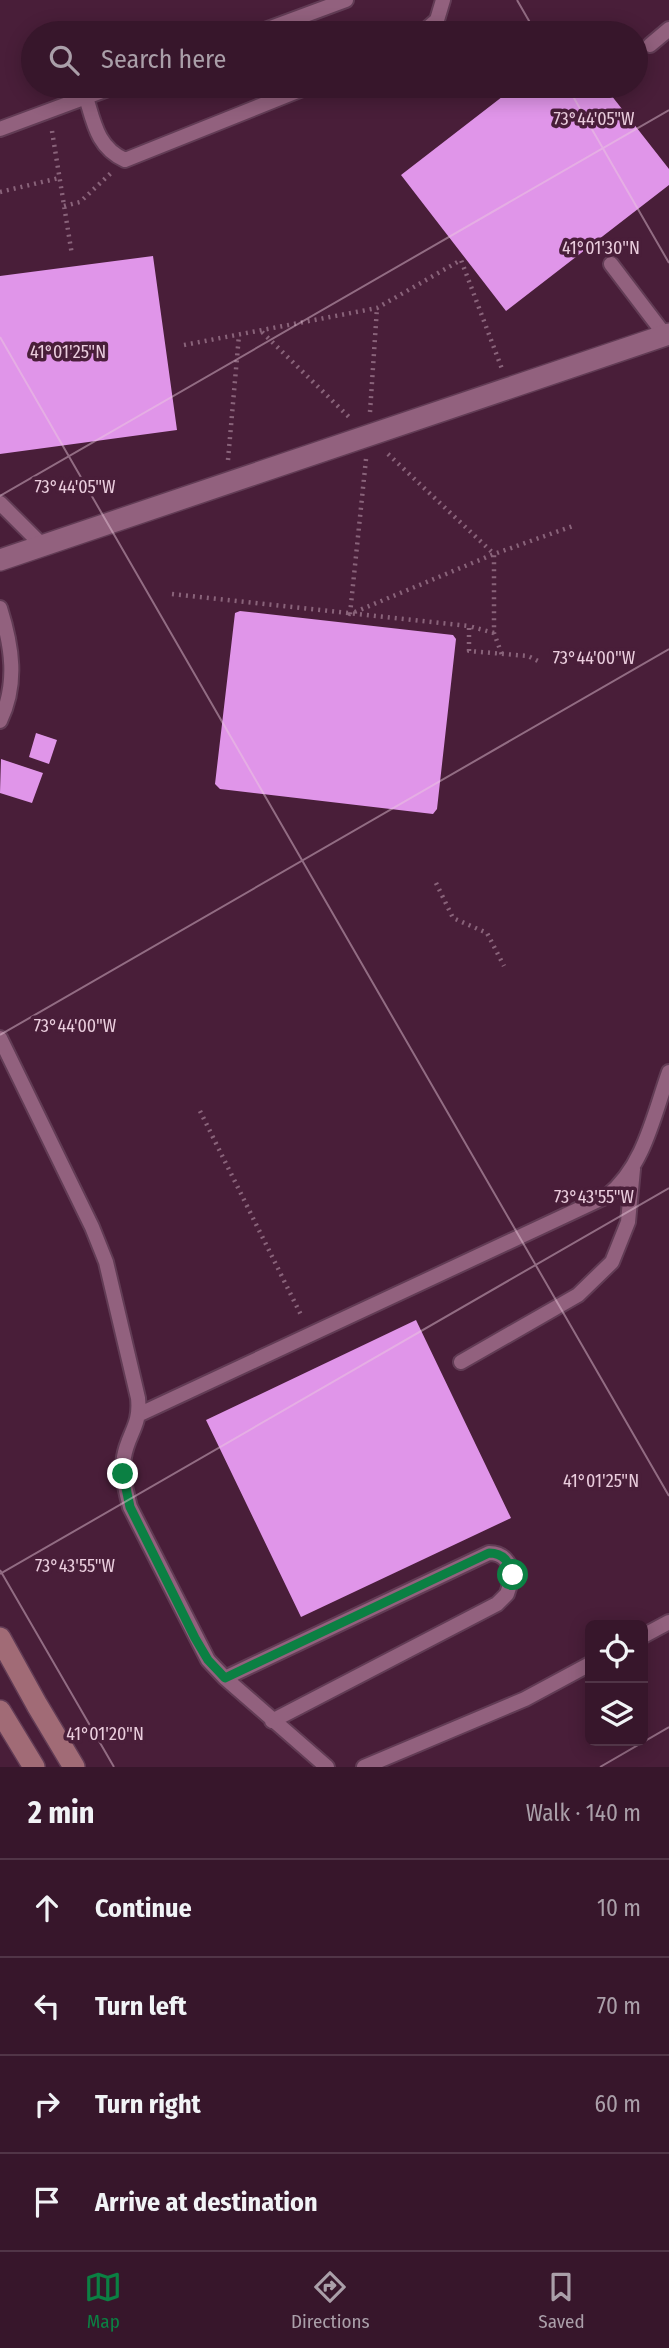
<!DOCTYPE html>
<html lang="en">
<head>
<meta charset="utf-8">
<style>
	:root { --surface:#37162b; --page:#3e1f33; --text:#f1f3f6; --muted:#aa9fa9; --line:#513547; --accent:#0b8043 }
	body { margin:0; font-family:"Fira Sans Condensed",sans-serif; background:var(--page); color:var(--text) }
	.controls { position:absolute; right:21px; bottom:21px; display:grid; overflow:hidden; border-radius:10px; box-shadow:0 4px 18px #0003 }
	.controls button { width:63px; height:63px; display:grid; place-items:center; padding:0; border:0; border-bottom:2px solid var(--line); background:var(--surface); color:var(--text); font:35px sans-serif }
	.stop { position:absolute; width:21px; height:21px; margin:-16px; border:5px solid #0b8043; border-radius:50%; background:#fff }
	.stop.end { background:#0b8043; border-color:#fff; box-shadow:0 2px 7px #0008 }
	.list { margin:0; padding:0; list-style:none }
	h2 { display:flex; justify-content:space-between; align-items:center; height:91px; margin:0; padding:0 28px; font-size:30px }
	h2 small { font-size:23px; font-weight:400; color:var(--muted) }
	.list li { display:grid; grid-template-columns:46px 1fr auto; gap:21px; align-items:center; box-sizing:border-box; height:98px; padding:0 28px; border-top:2px solid var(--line) }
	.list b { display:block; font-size:26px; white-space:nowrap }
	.list em { font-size:23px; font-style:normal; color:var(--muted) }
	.icon { flex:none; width:38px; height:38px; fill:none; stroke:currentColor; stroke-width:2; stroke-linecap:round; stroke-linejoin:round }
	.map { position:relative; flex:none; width:669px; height:1767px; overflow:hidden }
	.search { position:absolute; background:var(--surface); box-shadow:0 4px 18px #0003; left:21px; right:21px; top:21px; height:77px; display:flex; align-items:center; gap:18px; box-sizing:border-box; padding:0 24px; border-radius:38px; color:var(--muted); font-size:26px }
	.sheet { height:483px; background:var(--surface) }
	nav { display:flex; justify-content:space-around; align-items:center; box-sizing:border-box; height:98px; border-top:2px solid var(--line); background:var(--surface); font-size:19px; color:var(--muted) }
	nav a { display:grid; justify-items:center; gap:4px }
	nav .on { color:var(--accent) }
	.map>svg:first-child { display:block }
	.building { fill:#e095e9 }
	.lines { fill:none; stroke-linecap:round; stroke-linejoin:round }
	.lane-casing { stroke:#623c55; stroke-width:18 }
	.street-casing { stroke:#623c55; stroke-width:24 }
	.secondary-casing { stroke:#623c55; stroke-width:24 }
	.path { stroke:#89637a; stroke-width:4.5; stroke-dasharray:2 5; stroke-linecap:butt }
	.lane { stroke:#92617e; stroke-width:14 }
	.street { stroke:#92617e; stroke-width:21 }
	.secondary { stroke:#a16b76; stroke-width:21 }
	.route { stroke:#0b8043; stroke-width:9 }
	.ticks { fill:none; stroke:#eacddd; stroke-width:2; stroke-opacity:0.45 }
	.ticks-label { font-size:18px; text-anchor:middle; fill:#eacddd; stroke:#491e39; stroke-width:7; stroke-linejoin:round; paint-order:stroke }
</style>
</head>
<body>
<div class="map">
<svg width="669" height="1767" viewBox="0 0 669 1767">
	<rect width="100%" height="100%" fill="#491e39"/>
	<path class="building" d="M516,86H604L669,169V185L506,311L401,175Z
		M153,256L177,430L0,454V276Z
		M240,611L453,635L456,639L437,809L433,814L220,789L215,784L235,613Z
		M36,733L57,740L49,764L29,757Z
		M1,759L43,773L32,803L0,793Z
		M416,1320L511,1518L301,1617L206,1420Z"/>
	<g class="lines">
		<g class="lane-casing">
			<path id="lane" d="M257,33L346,0
				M422,33L437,20L443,0
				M650,45L669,29
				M86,97C94,124 98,148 125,160L310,86
				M0,129L116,86
				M611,264L665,335
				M0,503L43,546
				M0,608C12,646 18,684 0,721
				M0,1038L92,1227L106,1262L138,1398C141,1426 128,1433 124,1457C121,1474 126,1491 130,1507L208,1660L225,1678L327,1767
				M461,1362L578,1295L612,1262L628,1222L633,1169
				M140,1414L607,1196C644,1167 654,1114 669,1072
				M643,1636L669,1622
				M225,1678L489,1553C504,1553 509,1562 513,1575L507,1594L497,1604L272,1721
				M364,1767L525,1699L590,1664"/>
		</g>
		<g class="street-casing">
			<path id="street" d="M0,560L669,334"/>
		</g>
		<g class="secondary-casing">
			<path id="secondary" d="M0,1638L37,1705L74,1767
				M0,1711L34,1767"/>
		</g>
		<path class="path" d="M52,131L72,255
			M0,192L59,178
			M64,206L80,202L111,173
			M262,332L351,419
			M184,345L377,308L461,260L502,369
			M370,412L377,308
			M388,454L494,554V633L502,655
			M366,459L350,614L494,554L573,526
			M228,460L239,335
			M172,594L469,626
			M494,633L469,626V651L528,656L538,661
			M436,883L453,918L487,933L504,966
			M200,1111L302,1317"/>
		<use href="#lane" class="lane"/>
		<use href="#street" class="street"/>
		<use href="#secondary" class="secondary"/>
	</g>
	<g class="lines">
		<path class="route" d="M123,1474L130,1507L195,1638L208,1660L225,1678L489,1553C504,1553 509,1562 513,1575"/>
	</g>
	<path class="ticks" d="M517,0L536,33M567,86L669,263M0,337L669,1496M0,496L669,110M0,1035L669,649M0,1570L114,1767M0,1574L669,1188M600,1767L669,1727"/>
	<g class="ticks-label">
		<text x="594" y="125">73°44'05"W</text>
		<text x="601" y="254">41°01'30"N</text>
		<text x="68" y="358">41°01'25"N</text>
		<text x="75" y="493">73°44'05"W</text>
		<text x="594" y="664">73°44'00"W</text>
		<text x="75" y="1032">73°44'00"W</text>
		<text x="594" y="1203">73°43'55"W</text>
		<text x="601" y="1487">41°01'25"N</text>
		<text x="75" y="1572">73°43'55"W</text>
		<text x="105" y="1740">41°01'20"N</text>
	</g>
</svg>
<div class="controls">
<button><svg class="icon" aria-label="locate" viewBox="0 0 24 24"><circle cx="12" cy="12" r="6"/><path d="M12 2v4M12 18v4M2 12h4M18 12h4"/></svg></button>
<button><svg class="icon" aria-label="layers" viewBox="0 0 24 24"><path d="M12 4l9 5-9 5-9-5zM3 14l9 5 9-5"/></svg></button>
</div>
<div class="stop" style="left:513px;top:1575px"></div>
<div class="stop end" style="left:123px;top:1474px"></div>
<div class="search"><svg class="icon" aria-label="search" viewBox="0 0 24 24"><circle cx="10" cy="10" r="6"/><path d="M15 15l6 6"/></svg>Search here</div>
</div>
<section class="sheet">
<h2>2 min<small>Walk · 140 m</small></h2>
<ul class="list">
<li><svg class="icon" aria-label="ahead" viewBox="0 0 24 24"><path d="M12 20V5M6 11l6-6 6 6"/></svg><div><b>Continue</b></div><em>10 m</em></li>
<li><svg class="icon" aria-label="left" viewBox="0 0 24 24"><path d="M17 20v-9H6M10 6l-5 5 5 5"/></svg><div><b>Turn left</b></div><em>70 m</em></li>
<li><svg class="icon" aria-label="right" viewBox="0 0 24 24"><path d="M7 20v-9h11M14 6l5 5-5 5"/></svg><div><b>Turn right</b></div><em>60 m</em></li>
<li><svg class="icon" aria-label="arrive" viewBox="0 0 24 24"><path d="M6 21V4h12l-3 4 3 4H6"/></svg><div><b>Arrive at destination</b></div></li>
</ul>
</section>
<nav>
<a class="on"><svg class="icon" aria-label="map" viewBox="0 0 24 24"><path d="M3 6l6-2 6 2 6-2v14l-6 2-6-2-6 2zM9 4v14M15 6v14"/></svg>Map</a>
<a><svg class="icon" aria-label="directions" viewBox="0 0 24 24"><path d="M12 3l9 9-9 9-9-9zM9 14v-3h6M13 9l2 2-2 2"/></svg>Directions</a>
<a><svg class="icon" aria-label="saved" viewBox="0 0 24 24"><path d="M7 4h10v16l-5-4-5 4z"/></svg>Saved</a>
</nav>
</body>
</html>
